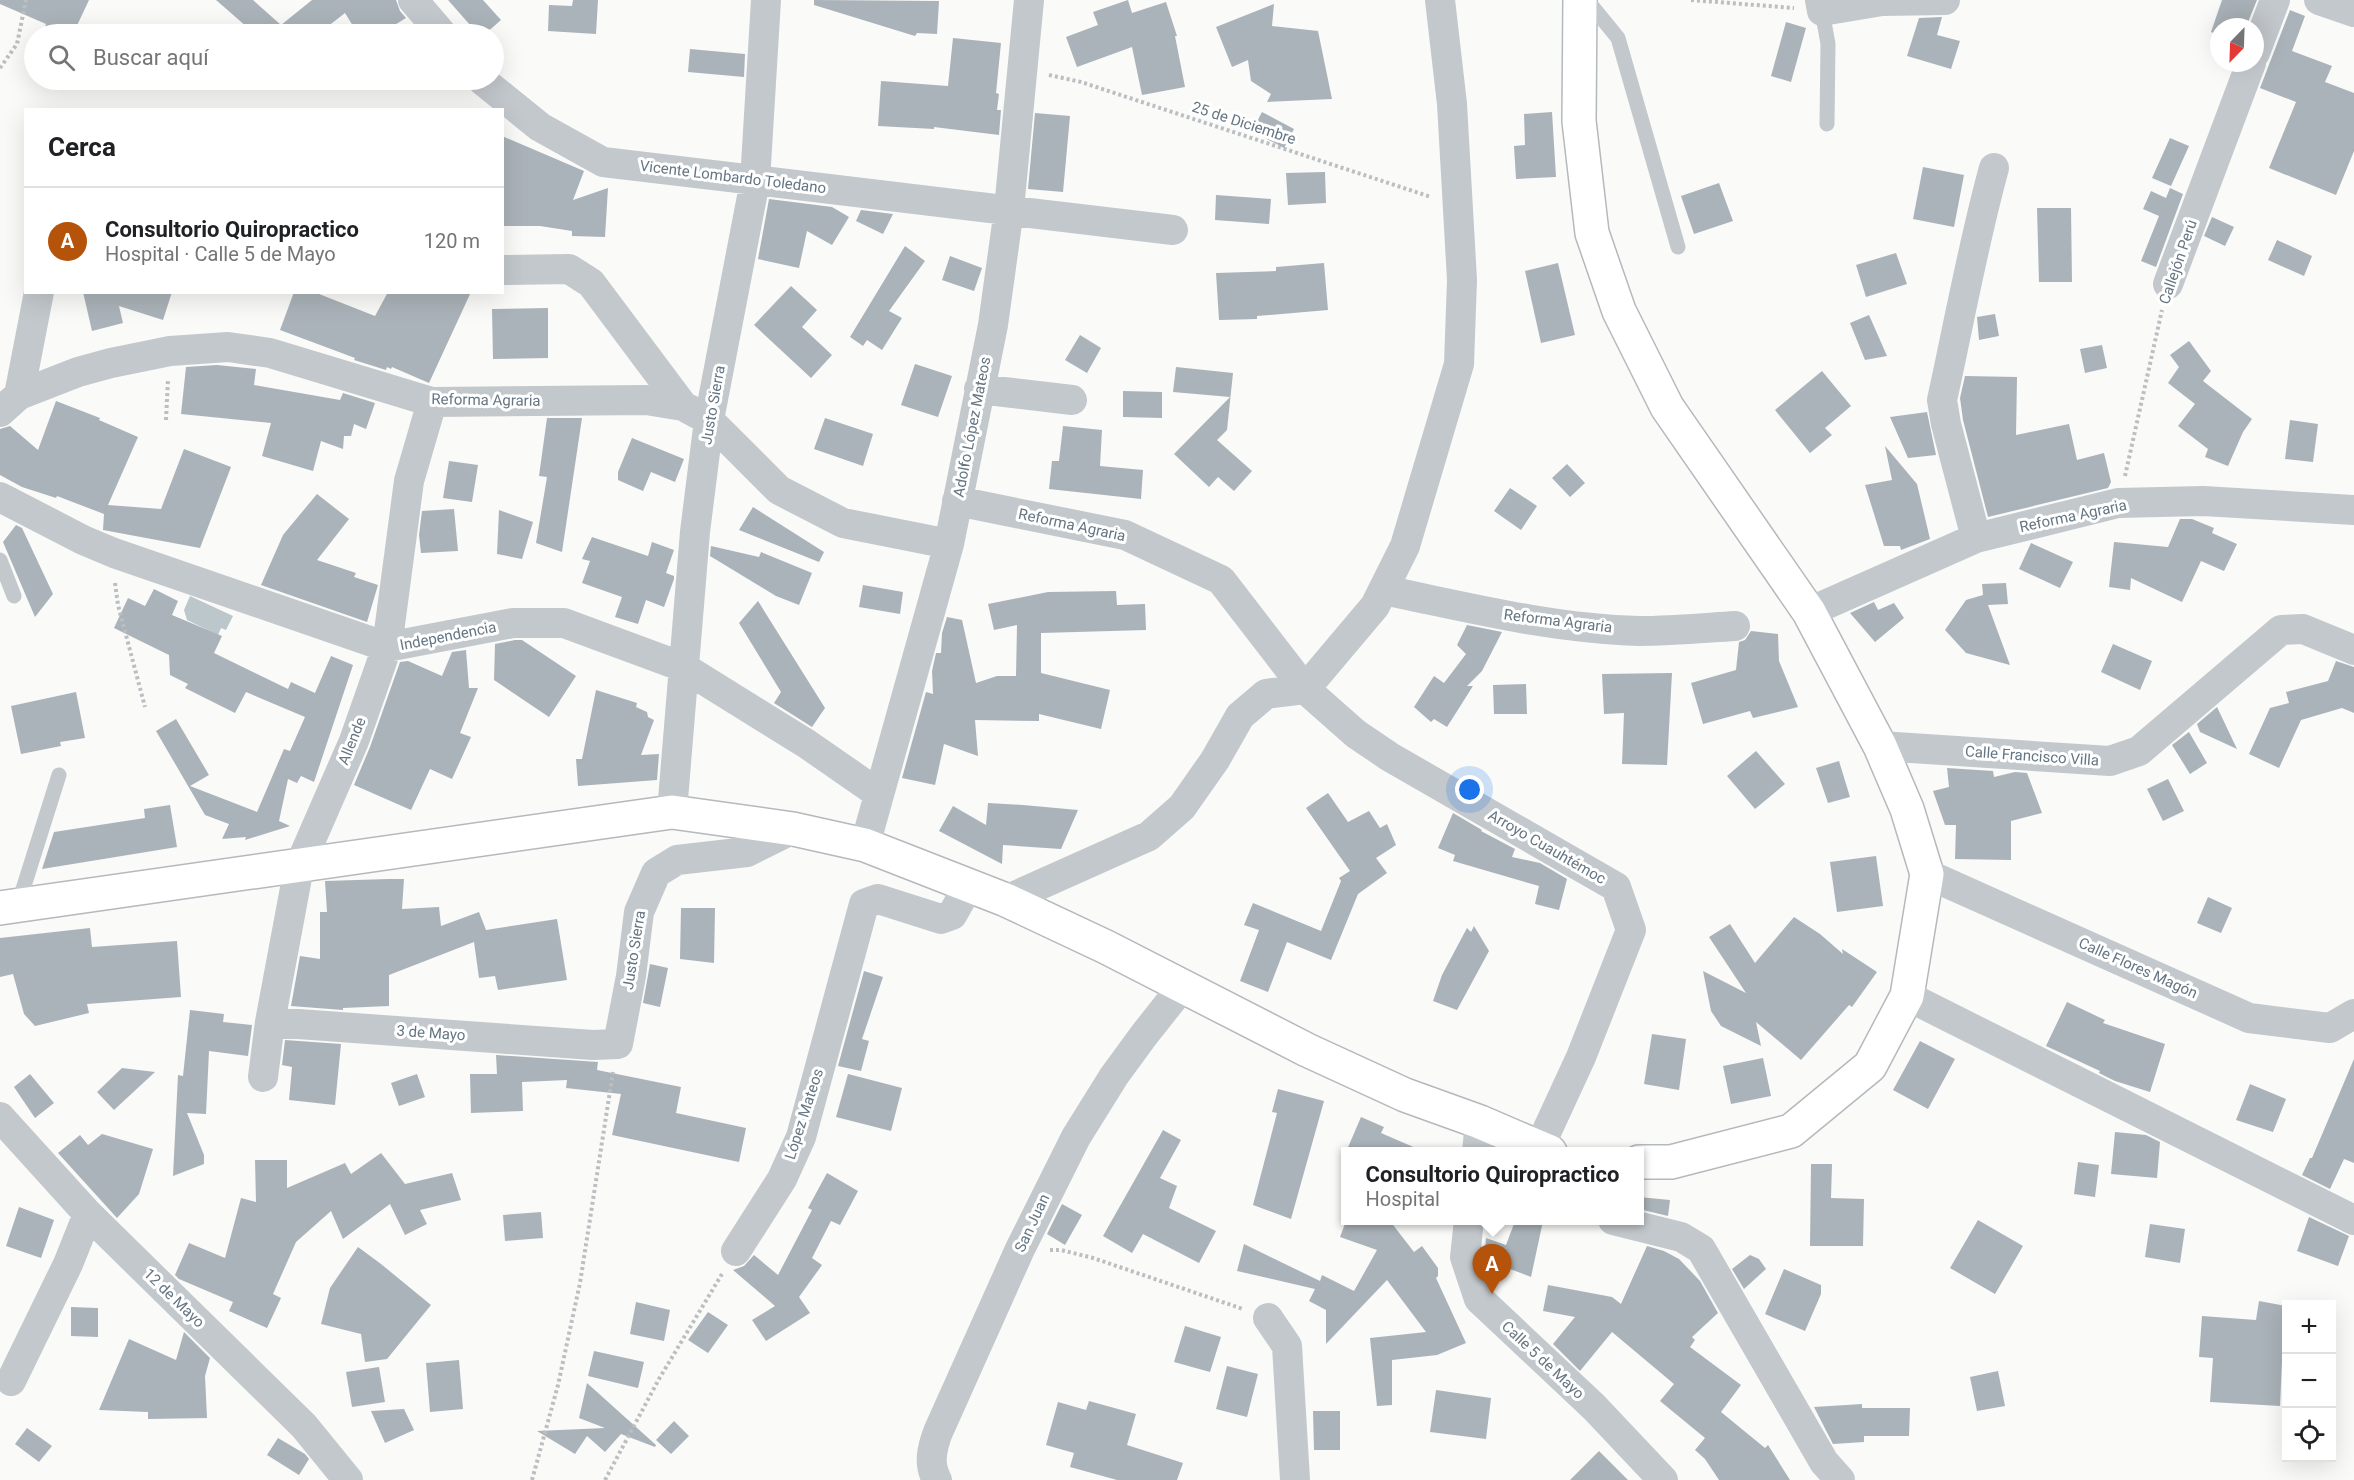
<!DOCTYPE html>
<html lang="es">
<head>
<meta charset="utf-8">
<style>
	:root { --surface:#fff; --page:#f2f2f2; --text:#202124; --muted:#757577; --line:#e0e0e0; --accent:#b45309 }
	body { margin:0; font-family:Roboto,sans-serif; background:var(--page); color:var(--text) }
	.controls { position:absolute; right:18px; bottom:18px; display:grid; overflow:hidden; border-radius:0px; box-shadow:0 6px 24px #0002 }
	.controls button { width:54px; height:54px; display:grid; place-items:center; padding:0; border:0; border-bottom:2px solid var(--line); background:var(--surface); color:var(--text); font:30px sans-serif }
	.compass { position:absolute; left:2210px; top:18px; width:54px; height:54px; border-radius:50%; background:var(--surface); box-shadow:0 6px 24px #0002; rotate:203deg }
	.you { position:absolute; left:1470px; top:790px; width:21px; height:21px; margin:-15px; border:4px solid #fff; border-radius:50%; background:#1a73e8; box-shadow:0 0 0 9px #1a73e833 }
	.badge { display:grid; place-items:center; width:39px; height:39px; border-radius:50%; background:var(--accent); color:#fff; font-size:20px; font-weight:700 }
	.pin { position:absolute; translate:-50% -50px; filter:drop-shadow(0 2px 3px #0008) }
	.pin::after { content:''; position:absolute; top:32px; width:21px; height:18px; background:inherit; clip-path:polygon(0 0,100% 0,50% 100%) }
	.popup { position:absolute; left:1341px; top:1147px; width:303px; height:78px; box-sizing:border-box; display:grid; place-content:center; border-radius:0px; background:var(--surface); filter:drop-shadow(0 2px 4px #0005); font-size:20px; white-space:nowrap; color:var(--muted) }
	.popup b { font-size:22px; color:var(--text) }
	.popup::after { content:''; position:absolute; left:50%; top:100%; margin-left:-12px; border:12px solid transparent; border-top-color:var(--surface) }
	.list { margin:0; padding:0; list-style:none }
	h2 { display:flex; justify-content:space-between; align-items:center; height:78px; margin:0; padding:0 24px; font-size:26px }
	h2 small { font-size:20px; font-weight:400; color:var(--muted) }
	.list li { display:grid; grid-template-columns:39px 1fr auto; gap:18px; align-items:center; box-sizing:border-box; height:108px; padding:0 24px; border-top:2px solid var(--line) }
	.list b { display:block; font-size:22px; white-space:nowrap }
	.list p { margin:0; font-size:20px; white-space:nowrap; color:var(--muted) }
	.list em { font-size:20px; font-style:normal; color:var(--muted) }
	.icon { flex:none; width:33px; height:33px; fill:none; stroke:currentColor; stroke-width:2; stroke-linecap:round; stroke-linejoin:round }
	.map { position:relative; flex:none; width:2354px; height:1480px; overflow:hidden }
	.search { position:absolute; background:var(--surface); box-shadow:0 6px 24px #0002; left:24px; top:24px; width:480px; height:66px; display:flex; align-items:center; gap:15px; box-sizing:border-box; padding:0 21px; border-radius:33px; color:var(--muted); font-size:22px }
	.panel { position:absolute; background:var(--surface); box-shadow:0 6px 24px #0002; left:24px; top:108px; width:480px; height:186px; border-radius:0px }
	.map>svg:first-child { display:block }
	.water { fill:#bbc7cb }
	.building { fill:#aab3b9 }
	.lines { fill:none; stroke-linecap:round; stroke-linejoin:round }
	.trunk-casing { stroke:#b4b9bd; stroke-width:36 }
	.path { stroke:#bbbfc2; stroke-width:4; stroke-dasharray:3 3; stroke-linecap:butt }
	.service { stroke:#c3c8cc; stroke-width:15 }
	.minor { stroke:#c3c8cc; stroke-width:30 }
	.trunk { stroke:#fff; stroke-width:33 }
	.labels { text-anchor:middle; stroke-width:6; stroke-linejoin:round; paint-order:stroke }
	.street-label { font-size:15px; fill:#657683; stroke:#fff }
</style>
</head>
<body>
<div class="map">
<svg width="2354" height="1480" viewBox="0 0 2354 1480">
	<rect width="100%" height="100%" fill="#fafaf8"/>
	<path class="water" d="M190,596L233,616L226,630L221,628L218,635L187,620L184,610Z"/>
	<path class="building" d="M0,0H89L73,34H42L46,24L0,4Z
		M216,0H253L281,25L312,0H396L400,11L406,18L380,34H358L345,13L318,34H255Z
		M448,0H483L501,20L485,34H478Z
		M573,0H598L596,34L548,31L549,5L572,6Z
		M814,0L939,1L937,34L917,33L915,36L814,5Z
		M1128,0L1132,13L1166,2L1177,36H1175L1185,87L1142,95L1132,47L1077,67L1066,37L1098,25L1093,12Z
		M2222,0H2257L2246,27H2219V35L2211,32Z
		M1274,4L1272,26L1318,31L1332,99L1267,102L1271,94L1251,81L1248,60L1232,67L1216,27Z
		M2290,10L2305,16L2292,51L2332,66L2325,82L2354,93V151L2336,195L2269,168L2296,102L2260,88Z
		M1942,17L1937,35L1960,41L1951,69L1907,56L1919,18Z
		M1786,22L1806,28L1791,82L1771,76Z
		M953,38L1001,43L996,93L999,94L997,110H1001L999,135L934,127V129L878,126L881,81L948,86Z
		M690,49L745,54L744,77L688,72Z
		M1262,112L1294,129L1284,148L1252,131Z
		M1552,112L1556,177L1516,179L1514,146L1525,145L1524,114Z
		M1035,113L1070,116L1063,192L1028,189Z
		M502,136L584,171L573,200L608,188L605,237L572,236V231L540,226H502Z
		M2170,138L2189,146L2171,186L2152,178Z
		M1923,167L1964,175L1954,227L1913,219Z
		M1325,172L1326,203L1288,205L1286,173Z
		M1719,183L1733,221L1694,234L1681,196Z
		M2170,188L2183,194L2156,267L2141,261L2159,216L2143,209L2151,191L2166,198Z
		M1216,195L1271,199L1269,224L1215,220Z
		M769,199L832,207L849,217L832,245L807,231L799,268L758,259Z
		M2037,208H2071L2072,282H2039Z
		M861,210L893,214L883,234L856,221Z
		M2212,217L2234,227L2225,246L2204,236Z
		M2277,240L2312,256L2304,276L2268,260Z
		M905,246L925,261L889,311L902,318L882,350L867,340L863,346L850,337Z
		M1896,253L1907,284L1866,297L1856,265Z
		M950,256L982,268L974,291L942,280Z
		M1324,263L1328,310L1257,316V319L1219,320L1216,273L1276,271V267Z
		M1558,263L1575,335L1541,343L1525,271Z
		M791,286L817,310L802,327L832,355L811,378L754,325Z
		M83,292H172L163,320L119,306L123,323L92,331Z
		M294,292H314L375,316L388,292H471L429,383L392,367L391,369L387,367L386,370L354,360L355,358L280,330Z
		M548,308V358L493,359L492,309Z
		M1995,314L1999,336L1979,340L1977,317Z
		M1869,315L1887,356L1865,360L1850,323Z
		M1080,335L1101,348L1087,373L1065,360Z
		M2189,341L2211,371L2203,381L2252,419L2243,432L2228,466L2205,457L2208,449L2178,426L2195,404L2168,383L2179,367L2170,355Z
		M2102,345L2107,368L2085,373L2080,349Z
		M915,364L952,376L938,417L901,405Z
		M217,365L256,369L254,385L340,400L343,393L375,403L366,429L354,424L351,436H344L343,449L321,441L313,471L262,456L271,423L181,414L186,367Z
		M1176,367L1233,373L1227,430L1217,440L1252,471L1234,491L1218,477L1209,487L1174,454L1230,397L1173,392Z
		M1822,371L1851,406L1825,428L1832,435L1810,453L1775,410Z
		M1965,376L2017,377L2016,435L2069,424L2077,460L2104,453L2111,482L2108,488L1988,517L1963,420L1960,398Z
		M1123,391L1162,392V418L1123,417Z
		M56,401L100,418L99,420L138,437L108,505L161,509L184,449L231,467L200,548L103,530L104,514L57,496L56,498L22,487L0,475V429L10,426L38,450Z
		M1927,412L1936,455L1908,458L1890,417Z
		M547,418H582L562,552L536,543L547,477L539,476Z
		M825,418L873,434L863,466L814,449Z
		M2290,420L2318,424L2313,462L2285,459Z
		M1063,426L1102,430L1100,466L1143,470L1141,499L1049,489L1052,461H1059Z
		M632,438L684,459L675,482L651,472L643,491L618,480V472Z
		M1885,446L1917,484L1930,539L1901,550L1900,546H1884L1865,485L1892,480Z
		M449,461L478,465L472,502L443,498Z
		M1567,464L1585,483L1570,497L1552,478Z
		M1510,488L1537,506L1521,530L1494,511Z
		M317,494L349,519L317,560L356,573L354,577L378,585L367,622L261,585L283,535Z
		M753,507L824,552L819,562L739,530Z
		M454,509L458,551L421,553L419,535L422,511Z
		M499,510L533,522L522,559L497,554Z
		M2180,519H2192L2214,528L2212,533L2237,544L2224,571L2201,561L2182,602L2131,578L2130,590L2109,587L2114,542L2168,547Z
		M16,525L22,528L53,594L35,617L3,542Z
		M592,537L648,556L652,542L674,550L666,573L674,576V579L664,607L646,600L638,624L615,617L622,597L582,583L590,561L582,559Z
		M2031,543L2073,562L2060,588L2019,569Z
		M711,546L759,557L761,552L812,573L799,605L776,596L710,556Z
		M2006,583L2008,604L1988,605L2010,665L1966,653L1945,630L1966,600L1983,595L1982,584Z
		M863,585L903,592L900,614L859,607Z
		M154,589L178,601L172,615L222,636L214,653L288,689L291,682L315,693L331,656L353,665L314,782L301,776L297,783L288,779L279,821L290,826L245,840L246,837L222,839L229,824L205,815L156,731L176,719L209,775L190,786L257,812L284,749L290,751L305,717L246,692L235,713L185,688L188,684L170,675L169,655L114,628L128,598L145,606Z
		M1116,591L1117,605L1145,604L1146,630L1041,633V673L1110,690L1101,729L1039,714V721L975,720L978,756L944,744L935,785L902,778L926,692L933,694L932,671L936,653H941L942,633L947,617L962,620L976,683L997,676H1016L1017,625L994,630L988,604L1048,592Z
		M758,601L825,708L812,727L774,703L781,692L739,623Z
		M1874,602L1878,610L1894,603L1904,618L1875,642L1850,613Z
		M1467,625L1502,632L1482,671L1467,686H1473L1447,727L1434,719L1431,722L1414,707L1434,676L1444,683L1466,654L1457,645Z
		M1751,631L1778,634L1779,661L1798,707L1753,718L1750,711L1703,724L1691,683L1736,670L1739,642L1745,640Z
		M515,640H522L576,676L549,717L494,680L495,644Z
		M2113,644L2152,661L2140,690L2101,672Z
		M466,650L469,688H478L460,733L471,737L452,779L430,769L411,810L354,785L370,747L400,662L408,661L442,676L452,652Z
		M2336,661L2354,667V713L2342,708L2301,720L2279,768L2249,754L2270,708L2289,703L2286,692L2328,681Z
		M1672,673L1667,765L1622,764L1624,713L1604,714L1602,674Z
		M1526,684L1527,714H1494L1493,685Z
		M596,690L637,703L636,707L647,712L648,717L654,720L641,755L659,754L657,780L578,786L576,759H582Z
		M76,692L85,738L60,742L61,746L21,754L11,706Z
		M2217,707L2237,749L2200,732L2197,724Z
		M2189,732L2207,763L2190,774L2172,745Z
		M1756,751L1785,784L1755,809L1727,776Z
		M1839,761L1850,797L1828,803L1816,768Z
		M1947,768L1993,771L1994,777L2015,772L2027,773L2042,813L2011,821V860L1955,859L1956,825H1945L1933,791L1949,787Z
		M2168,779L2184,811L2163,821L2147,789Z
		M1328,793L1348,822L1369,811L1380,828L1387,824L1396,845L1376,858L1387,873L1358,894L1331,960L1287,942L1268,992L1240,981L1259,930L1244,925L1253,903L1321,931L1341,881L1339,878L1350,871L1306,808Z
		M988,803L1023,805L1078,810L1061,849L1003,845L1002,864L939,831L953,806L986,825Z
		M170,805L177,847L42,869L54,832L145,818L144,809Z
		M1453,813L1482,830L1481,831L1515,849L1512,857L1540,863L1567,879L1559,910L1535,904L1539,886L1453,861L1455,855L1438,848Z
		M1876,856L1883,906L1837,912L1830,862Z
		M388,879H404L402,909L439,907L441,926L479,912L486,930L557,919L567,980L498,990L495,976L479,978L474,942L389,975V1006L343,1008V1010L291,1006L300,956L320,959V912H327L325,881Z
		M2208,897L2232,908L2221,933L2197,923Z
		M681,908H715L714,963L680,959Z
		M1794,917L1820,934L1843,954L1842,949L1877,972L1852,1007L1849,1005L1801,1060L1756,1022L1761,1046L1721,1026L1711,1011L1703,971L1746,993L1709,937L1730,924L1755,963Z
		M1474,926L1489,951L1457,1010L1433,1001L1442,975L1467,928L1471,932Z
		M90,928L92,947L177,941L181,997L87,1004L89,1013L35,1026L24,1014L13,974L0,977V938Z
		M650,964L668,968L660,1007L643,1003Z
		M864,971L883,977L862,1039L869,1041L861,1071L838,1066Z
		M2067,1002L2105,1020L2103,1023L2165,1044L2150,1092L2115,1081L2099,1073L2100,1071L2046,1046Z
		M190,1010L224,1014L223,1022L252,1025L248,1056L209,1051L206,1114L187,1113L204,1155V1164L173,1176L178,1075L183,1076Z
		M1652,1034L1686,1039L1679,1090L1644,1084Z
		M285,1040L341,1044L335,1105L289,1100L292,1067L282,1065Z
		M1920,1041L1955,1059L1928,1109L1893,1090Z
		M496,1055L598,1062L597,1070L681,1087L676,1113L746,1128L739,1162L612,1135L621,1094L566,1088L567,1080L522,1082L523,1111L471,1113L470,1074H497Z
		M1763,1058L1771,1096L1731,1104L1723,1066Z
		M2354,1059V1163L2344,1159L2330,1189L2302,1175L2310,1158H2312Z
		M122,1068L155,1072L114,1110L97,1092Z
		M30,1074L54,1103L35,1118L14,1087Z
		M417,1074L425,1097L399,1106L391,1083Z
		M848,1074L902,1088L891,1131L836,1117Z
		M2250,1084L2286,1099L2273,1132L2236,1120Z
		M1278,1089L1324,1101L1291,1219L1253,1205L1277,1113L1272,1112Z
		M1361,1117L1384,1127L1381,1133L1425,1152H1346Z
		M1163,1130L1181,1140L1160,1178L1177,1186L1169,1208L1216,1231L1199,1263L1143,1234L1132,1253L1103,1236Z
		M2115,1132L2146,1135L2160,1142L2157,1178L2111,1174Z
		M102,1134L153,1149L139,1194L117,1218L58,1153L80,1135L88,1145Z
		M381,1153L405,1184L452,1173L461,1200L420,1210L427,1224L405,1235L390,1204L343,1239L331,1211L296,1242L273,1294L281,1298L267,1328L229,1311L233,1302L179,1279L175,1275L189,1243L225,1258L241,1198L256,1202L255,1160H287V1188L345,1163L351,1174Z
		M2078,1162L2099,1165L2095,1197L2074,1194Z
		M1811,1164H1832L1831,1198L1864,1199L1863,1246H1810Z
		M827,1173L858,1191L840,1225L831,1221L812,1258L822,1265L799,1297L810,1313L766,1341L752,1320L775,1306L733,1270L744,1266L754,1255L778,1275L812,1210L808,1208Z
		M1639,1197L1670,1200L1668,1216L1639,1209Z
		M1062,1204L1082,1215L1065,1245L1047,1234Z
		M19,1207L54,1220L41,1258L6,1246Z
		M541,1212L543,1238L505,1241L503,1215Z
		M2309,1217L2349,1236L2338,1266L2297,1251Z
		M1978,1220L2023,1246L1995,1294L1950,1268Z
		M1346,1221H1390L1414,1252L1422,1246L1438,1268V1276L1436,1278L1466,1343L1437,1355L1392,1360V1405L1377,1406L1370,1338L1426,1332L1387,1280L1326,1344V1310L1309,1301L1315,1289L1237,1271L1244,1244L1320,1281L1322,1275L1354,1291L1377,1250L1340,1237Z
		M1515,1221H1543L1531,1277L1484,1259L1486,1238L1506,1245Z
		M2150,1224L2185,1229L2180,1263L2145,1257Z
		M1647,1246L1664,1251L1679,1259L1700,1281L1718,1313L1692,1337L1695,1340L1690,1347L1741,1385L1721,1412L1765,1448L1768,1445L1790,1480H1719L1705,1459L1695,1450L1705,1438L1660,1401L1674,1384L1612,1332L1580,1371L1553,1344L1575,1317L1543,1311L1548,1285L1612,1297L1621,1304Z
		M358,1247L381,1264L431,1305L387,1359L365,1362L361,1334L321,1324L330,1288Z
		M1750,1255L1759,1259L1766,1269L1744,1289L1732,1269Z
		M1784,1269L1821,1285V1294L1805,1331L1765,1314Z
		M2259,1301L2286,1306V1362L2282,1361L2280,1406L2210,1402L2213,1358L2199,1357L2202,1316L2256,1320Z
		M636,1302L670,1310L664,1341L630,1334Z
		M71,1307L98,1308V1337L71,1336Z
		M708,1312L728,1325L708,1353L688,1340Z
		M1185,1326L1221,1337L1210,1372L1174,1362Z
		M184,1332L210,1358L205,1376L207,1418L148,1419V1412L99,1410L129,1339L176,1360Z
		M594,1351L644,1362L638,1388L588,1376Z
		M459,1360L463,1409L430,1412L426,1363Z
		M1227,1366L1258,1374L1247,1417L1216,1409Z
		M379,1367L385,1402L352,1407L346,1372Z
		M1998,1371L2005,1406L1977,1411L1970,1377Z
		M587,1383L656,1445L655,1447L621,1434L605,1452L587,1436L575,1454L537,1431L605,1428L579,1418Z
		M1436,1390L1491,1398L1486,1439L1430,1432Z
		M1089,1401L1136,1414L1127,1445L1183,1463L1177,1480H1117L1070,1467L1074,1453L1046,1445L1058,1402L1086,1410Z
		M1862,1404V1408H1910L1909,1436H1864V1442L1833,1444L1814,1407Z
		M404,1409L414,1430L385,1443L371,1411Z
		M1313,1411H1340V1450H1314Z
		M674,1421L689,1436L671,1454L656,1440Z
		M27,1428L52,1446L39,1462L15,1444Z
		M278,1438L305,1454L309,1459L299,1475L267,1455Z
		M1599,1451L1628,1480H1570Z"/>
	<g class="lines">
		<g class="trunk-casing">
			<path id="trunk" d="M1580,0L1579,121L1592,233L1619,311L1667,407L1809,612L1880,746L1907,809L1927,874L1907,996L1870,1066L1791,1131L1671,1162H1639
				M0,908L672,812L793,829L865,845L1006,900L1106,947L1307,1050L1405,1095L1480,1122L1550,1152"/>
		</g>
		<path class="path" d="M1691,0L1794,8
			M0,68L17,44L26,0
			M1049,75L1081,82L1431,197
			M166,420L168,379
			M2125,476L2162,310
			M115,583L118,605L145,707
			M1050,1250H1061L1093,1258L1243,1309
			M532,1480L558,1385L580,1283L613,1072
			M605,1480L659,1379L722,1274"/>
		<path class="service" d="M1587,0L1618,38L1678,247
			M1822,11L1828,44L1827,124
			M0,560L14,596
			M18,905L59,775"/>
		<path class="minor" d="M413,0L442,34
			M1820,0L1822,11L1882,1L1945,0
			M2319,0L2354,12
			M2255,53L2275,0
			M482,80L540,127L603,162L1173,230
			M502,270L569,269L591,283L683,406
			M2168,284L2251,63
			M979,389L1072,400
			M19,395L39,292
			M0,412L19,395L78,372L111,363L170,351L228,347L270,353L432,402L646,400L683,406L709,420L779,490L843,523L949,544
			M0,497L83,540L114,553L387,647L513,623H564L683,667L807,744L879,794
			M957,501L1125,535L1221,580L1305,689L1356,734L1390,757L1616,887L1631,930L1581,1057L1539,1148
			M1976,538L1946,424L1942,400C1959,323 1973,244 1994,168
			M1383,590C1467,607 1553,629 1639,631C1671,631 1703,628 1735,626
			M1809,612L1976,538L2118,503L2203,501L2354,510
			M1880,746L2110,761L2139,751L2281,630L2303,629L2354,650
			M672,812L695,532L709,420L755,181L766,0
			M865,845L949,544L993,325L1009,209L1029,0
			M1927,874L2249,1018L2330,1028L2354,1014
			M1006,900L1149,836L1182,807L1215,760L1240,716L1266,694L1305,689L1375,606L1405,546L1459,364L1462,280L1452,104L1440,0
			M1907,996L2354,1220
			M270,1022L593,1045L618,1044L631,976L639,912L656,873L677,860L747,852L793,829
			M263,1077L270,1022L299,867L354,741L387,647L409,481L432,402
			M0,1117L88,1214L304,1426L348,1480
			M1477,1152L1480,1122
			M1469,1220L1465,1257L1479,1299L1594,1407L1663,1480
			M1613,1220L1681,1237L1701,1249L1824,1462L1840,1480
			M736,1251L782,1179L801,1137L864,904L878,899L941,919L952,915L969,885
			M1268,1318L1287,1346L1295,1480
			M11,1381L68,1264L88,1214
			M937,1480C928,1464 932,1448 938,1432L1020,1249L1076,1137L1114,1076L1144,1035L1182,987"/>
		<use href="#trunk" class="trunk"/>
	</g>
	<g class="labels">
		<g class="street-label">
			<text transform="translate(1244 123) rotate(18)" y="5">25 de Diciembre</text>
			<text transform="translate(733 177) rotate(7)" y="5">Vicente Lombardo Toledano</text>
			<text transform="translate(2178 262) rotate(-71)" y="5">Callejón Perú</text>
			<text transform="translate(486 400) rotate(1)" y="5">Reforma Agraria</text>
			<text transform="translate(713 405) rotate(-80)" y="5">Justo Sierra</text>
			<text transform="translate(972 427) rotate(-79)" y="5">Adolfo López Mateos</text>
			<text transform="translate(2073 516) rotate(-12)" y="5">Reforma Agraria</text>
			<text transform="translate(1072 525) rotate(12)" y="5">Reforma Agraria</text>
			<text transform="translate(1558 621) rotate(7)" y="5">Reforma Agraria</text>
			<text transform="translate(448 636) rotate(-11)" y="5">Independencia</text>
			<text transform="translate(352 741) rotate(-68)" y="5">Allende</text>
			<text transform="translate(2032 756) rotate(4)" y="5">Calle Francisco Villa</text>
			<text transform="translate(1547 847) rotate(30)" y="5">Arroyo Cuauhtémoc</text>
			<text transform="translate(634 950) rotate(-81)" y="5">Justo Sierra</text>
			<text transform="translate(2138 968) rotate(24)" y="5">Calle Flores Magón</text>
			<text transform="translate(431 1033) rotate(4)" y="5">3 de Mayo</text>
			<text transform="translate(804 1114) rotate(-72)" y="5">López Mateos</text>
			<text transform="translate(1032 1223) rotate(-65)" y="5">San Juan</text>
			<text transform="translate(174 1298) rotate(44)" y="5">12 de Mayo</text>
			<text transform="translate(1543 1360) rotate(43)" y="5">Calle 5 de Mayo</text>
		</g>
	</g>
</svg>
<div class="controls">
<button>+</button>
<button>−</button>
<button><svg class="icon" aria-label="locate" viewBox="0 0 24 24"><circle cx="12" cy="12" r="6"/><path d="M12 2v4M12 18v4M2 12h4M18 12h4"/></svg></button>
</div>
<svg class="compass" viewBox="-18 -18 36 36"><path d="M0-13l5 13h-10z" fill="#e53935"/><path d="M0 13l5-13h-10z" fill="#757577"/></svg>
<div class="you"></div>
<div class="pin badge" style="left:1492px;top:1294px">A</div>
<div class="popup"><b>Consultorio Quiropractico</b>Hospital</div>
<div class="search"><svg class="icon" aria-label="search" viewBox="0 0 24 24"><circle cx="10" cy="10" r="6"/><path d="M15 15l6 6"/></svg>Buscar aquí</div>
<section class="panel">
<h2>Cerca<small></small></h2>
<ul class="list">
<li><span class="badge">A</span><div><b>Consultorio Quiropractico</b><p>Hospital · Calle 5 de Mayo</p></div><em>120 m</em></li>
</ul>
</section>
</div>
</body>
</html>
